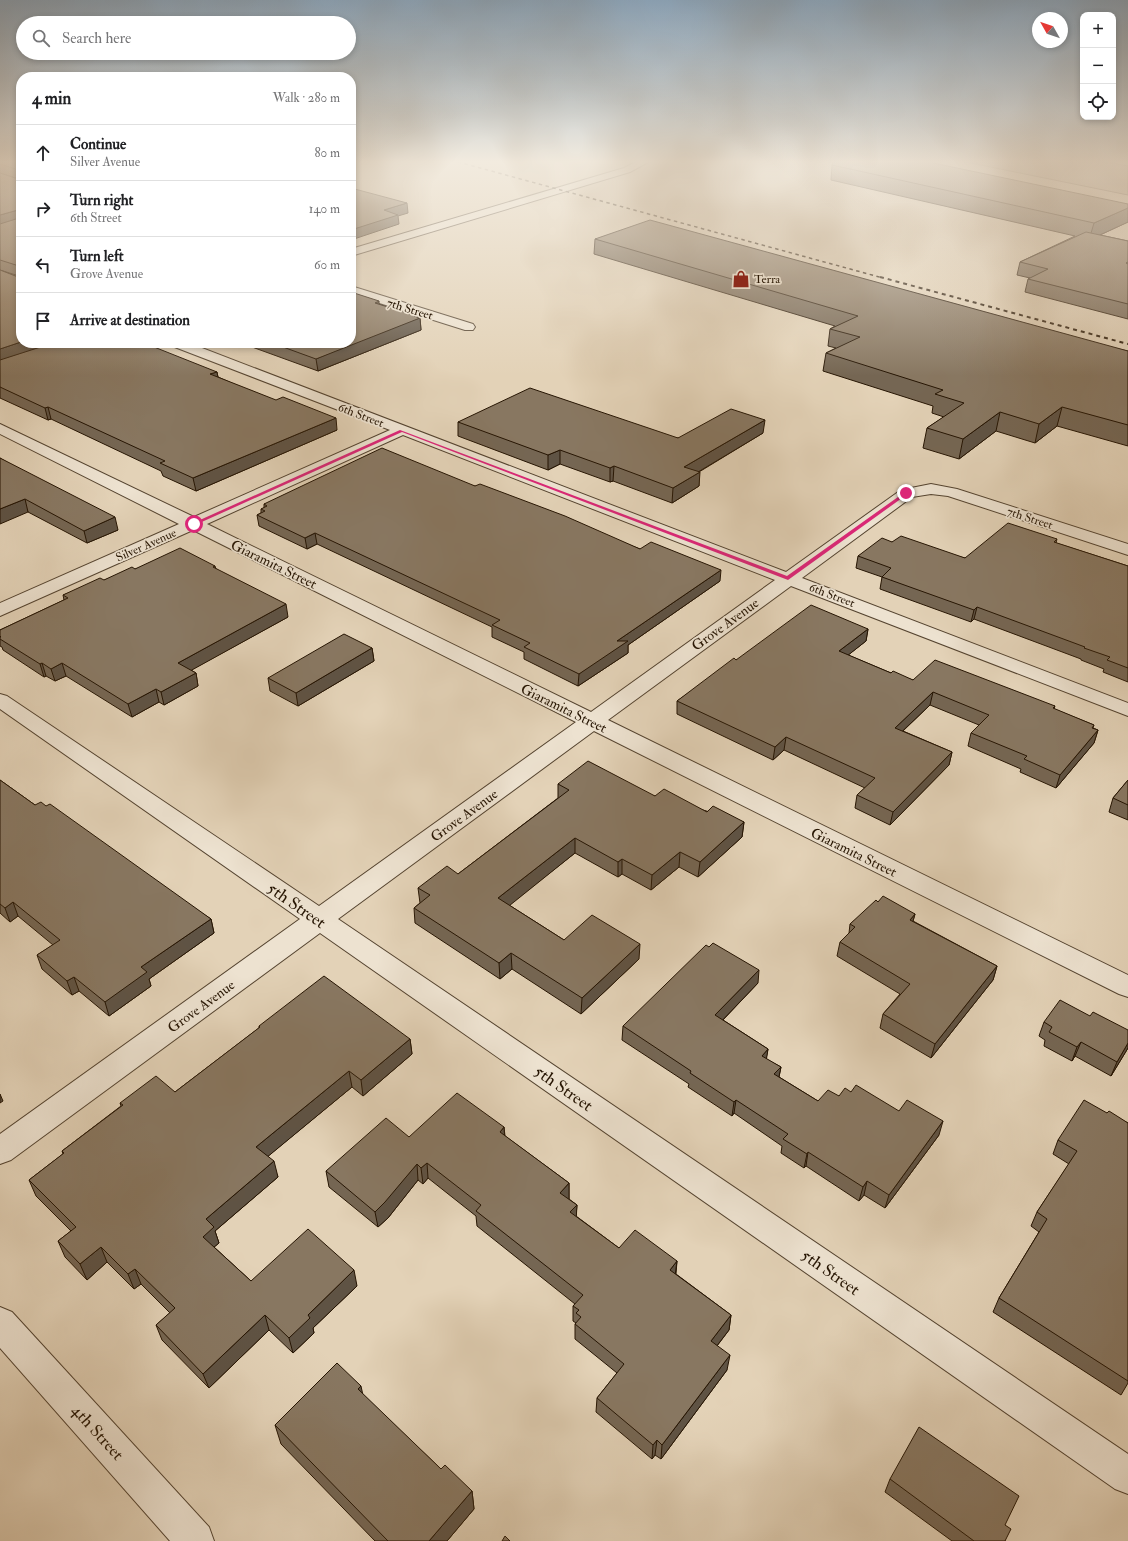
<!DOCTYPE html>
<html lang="en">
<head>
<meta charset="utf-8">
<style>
	:root { --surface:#fff; --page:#f6f6f6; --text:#202124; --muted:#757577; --line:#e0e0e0 }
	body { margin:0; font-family:"IM FELL Double Pica",serif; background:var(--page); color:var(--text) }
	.controls { position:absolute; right:12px; top:12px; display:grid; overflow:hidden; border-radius:8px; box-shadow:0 2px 6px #0003 }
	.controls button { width:36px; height:36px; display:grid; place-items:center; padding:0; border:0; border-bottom:1px solid var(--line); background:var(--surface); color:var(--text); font:20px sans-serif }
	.compass { position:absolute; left:1032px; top:12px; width:36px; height:36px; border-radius:50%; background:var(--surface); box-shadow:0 2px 6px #0003; rotate:310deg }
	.stop { position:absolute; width:12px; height:12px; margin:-9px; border:3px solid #db2777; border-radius:50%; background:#fff }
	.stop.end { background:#db2777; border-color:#fff; box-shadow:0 1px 4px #0008 }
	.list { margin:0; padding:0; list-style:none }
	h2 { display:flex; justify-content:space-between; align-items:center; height:52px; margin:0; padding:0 16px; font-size:17px }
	h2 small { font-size:13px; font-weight:400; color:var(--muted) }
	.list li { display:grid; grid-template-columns:26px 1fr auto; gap:12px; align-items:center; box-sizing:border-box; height:56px; padding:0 16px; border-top:1px solid var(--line) }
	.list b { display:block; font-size:15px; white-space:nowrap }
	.list p { margin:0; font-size:13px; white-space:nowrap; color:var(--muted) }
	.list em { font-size:13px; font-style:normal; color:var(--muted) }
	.icon { flex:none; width:22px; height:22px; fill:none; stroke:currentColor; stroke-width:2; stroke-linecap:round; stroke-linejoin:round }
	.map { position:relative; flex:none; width:1128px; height:1541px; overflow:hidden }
	.search { position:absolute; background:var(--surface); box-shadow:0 2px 6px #0003; left:16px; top:16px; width:340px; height:44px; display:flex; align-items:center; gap:10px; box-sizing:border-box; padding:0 14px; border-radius:22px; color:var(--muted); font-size:15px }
	.panel { position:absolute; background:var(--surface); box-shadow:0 2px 6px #0003; left:16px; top:72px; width:340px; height:276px; border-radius:16px }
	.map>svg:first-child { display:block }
	.green { fill:#c3b298; stroke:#74644e }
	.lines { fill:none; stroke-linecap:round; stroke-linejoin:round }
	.minor-casing { stroke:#554430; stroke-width:2 }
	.minor { fill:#ede2d0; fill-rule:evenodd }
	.rail-far1 { stroke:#261503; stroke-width:1.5; stroke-dasharray:3.5 3.5; stroke-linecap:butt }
	.rail { stroke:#261503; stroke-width:2; stroke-dasharray:4 4; stroke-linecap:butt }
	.wall { fill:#756653; stroke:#261503; fill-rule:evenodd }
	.shaded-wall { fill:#5f5344; stroke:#261503 }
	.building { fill:#887761; stroke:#261503 }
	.route { fill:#db2777 }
	.labels { text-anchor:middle; stroke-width:3.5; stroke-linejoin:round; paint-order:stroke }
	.far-poi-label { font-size:12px; fill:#261503; stroke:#ede2d0; text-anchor:start }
	.far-street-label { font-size:12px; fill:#261503; stroke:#ede2d0 }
	.street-label { font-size:14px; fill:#261503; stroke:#ede2d0 }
	.near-street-label { font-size:17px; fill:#261503; stroke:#ede2d0 }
</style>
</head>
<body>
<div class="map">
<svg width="1128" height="1541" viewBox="0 0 1128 1541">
	<rect width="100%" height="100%" fill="#e3d2b7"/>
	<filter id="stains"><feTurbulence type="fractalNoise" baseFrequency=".005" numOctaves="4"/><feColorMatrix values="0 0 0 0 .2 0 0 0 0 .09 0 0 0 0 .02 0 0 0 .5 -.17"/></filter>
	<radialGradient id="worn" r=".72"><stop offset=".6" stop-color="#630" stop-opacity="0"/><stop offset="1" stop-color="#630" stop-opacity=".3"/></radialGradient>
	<path class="green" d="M956,160H1096L1128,166V195Z"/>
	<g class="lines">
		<g class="minor-casing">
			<path id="minor" d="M640,160H652L630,172L351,256V249L624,168Z
				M351,286L473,324L475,327L473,330H465L351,294Z
				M171,343H189L786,572L901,490L931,484L957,489L1128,544V555L948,496L931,494L912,497L802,578L1128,703V716L791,586L608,720L1128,975V997L1119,994L594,731L338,919L1128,1454V1494L1115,1489L320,933L11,1160L0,1164V1134L300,919L0,709V694L7,696L319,906L576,722L193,530L0,616V603L179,524L0,434V424L194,517L390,430L172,346ZM403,435L775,580L591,712L207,524Z
				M0,1307L12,1312L209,1527L214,1541H170L0,1348Z"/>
		</g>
		<use href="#minor" class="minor"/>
		<path class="rail-far1" d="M451,160L883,278"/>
		<path class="rail" d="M880,277L1128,344"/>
	</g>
	<path class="wall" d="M0,160H21V343L217,372L218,377L337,430L196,491L163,476L161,471L51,419L48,420L0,398ZM0,173L19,179H18ZM0,270L19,276L18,277Z
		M832,165L1128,222L1100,235L1128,241V319L1025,292L1028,279L1030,278L1017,275L1020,262L1075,236L831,180Z
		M595,239L1128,351V446L1057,426L1035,443L996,431L959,459L923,448L927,428L944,417L932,413L933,406L823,371L826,353L836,348L828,346L830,329L835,326L594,254Z
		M379,301V304L420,318L421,330L318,371L241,343H351Z
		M458,422L678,438L763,433L699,472V486L672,503L613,481L610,482L560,464L548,470L458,436Z
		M0,458L118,530L87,543L28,512Z
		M475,486L640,549L720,581L628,645V653L578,686L524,659V652L492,637V627L317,544L307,549L259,526L257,515L261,513V509L264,508V504Z
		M1057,539L1056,543L1128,566V682L1103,672L1104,669L1081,660V659L974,619L971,622L880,589L882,577L856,568L858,556L892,542L965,558Z
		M215,566L216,569L288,617L191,670L196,673L198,686L164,705L159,702L132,717L66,676L55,681L46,676L44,677L3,650L2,647L0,646V630L64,600L63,595L135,569Z
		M868,629L866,641L848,655L891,673L913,680L1055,706L1054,709L1094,725L1093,728L1098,730L1094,743L1056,788L1020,772L1021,769L968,746L971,733L979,725L930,705L903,731L952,752L949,765L890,825L855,808L857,795L865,788L784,750L773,760L677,714V701L736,660Z
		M372,648L374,661L298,706L270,691L268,678Z
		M0,780L35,805L211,919L214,933L149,979L151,986L109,1016L79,991L72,995L42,969L37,955L53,945L18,916L10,922L0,913Z
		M1128,780V820L1109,812L1113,798Z
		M558,784L655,796L744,822L742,837L698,877L679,867L651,890L622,874L618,877L575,853L509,905L564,940L639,959L581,1014L512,969L500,979L415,923L414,908L420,903L418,888L458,874L558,798Z
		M878,902L915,914L913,921L997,966L993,980L931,1058L880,1028L883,1014L900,994L837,956L840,942L849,933L850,924Z
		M758,983L723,1020L768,1049L766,1059L781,1067L779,1077L818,1101L839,1096L851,1092L939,1135L885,1208L864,1195L859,1201L806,1166L804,1168L781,1153L782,1146L734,1113L732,1116L688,1087L689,1084L622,1040L623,1026Z
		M1044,1022L1128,1048L1111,1076L1075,1056L1072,1061L1044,1046L1045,1040L1039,1036Z
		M259,1026L410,1039L412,1054L363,1096L352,1087L268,1156L278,1177L215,1231L219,1243L214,1247L251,1281L357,1286L313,1328L314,1333L293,1353L269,1330L209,1388L162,1340L156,1325L170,1313L141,1284L134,1289L107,1262L87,1280L65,1257L58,1241L71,1231L36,1196L29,1180L63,1154L62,1151L121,1106L120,1103L175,1092L259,1028Z
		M1107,1113L1128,1123V1383L1121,1395L993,1312L999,1298L1039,1232L1031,1226L1037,1212L1069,1164L1053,1154L1058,1140Z
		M504,1127L505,1136L569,1183V1199L577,1205L576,1216L619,1248L677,1261L676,1274L731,1315L729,1330L717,1346L727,1370L661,1459L655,1455L652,1459L596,1412L597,1398L617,1373L575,1339V1324L576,1323L573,1321V1306L575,1304L477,1226L476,1216L428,1178L423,1184L418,1180L388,1218L378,1227L329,1187L326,1171L409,1137Z
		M362,1394L441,1469L472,1491L474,1509L447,1541H375L281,1444L275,1425Z
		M890,1479L1005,1525V1541H952L885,1492Z"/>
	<path class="shaded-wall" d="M407,203L408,213L398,216L399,224L351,240V230L384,210Z
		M1128,208V222L1089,240L1094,223Z
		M18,210L21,220L0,226V215Z
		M414,316H417V319L420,318L421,330L318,371L316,359Z
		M21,342V343H56L0,361V349Z
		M217,372L219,384L210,374Z
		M48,407L51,419L48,420L45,408Z
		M1062,407L1057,426L1035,443L1039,424Z
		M1000,412L996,431L959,459L963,439Z
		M336,418L337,430L196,491L193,478Z
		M765,420L763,433L683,481L684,467Z
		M560,450V464L548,470V455Z
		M614,466L613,481L610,482V468Z
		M700,472L699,486L672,503L673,488Z
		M25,499L28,512L0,524V509Z
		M115,517L118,530L87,543L84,531Z
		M315,533L317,544L307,549L305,538Z
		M721,570L720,581L628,645V653L578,686L579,674L617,641Z
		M286,604L288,617L181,676L178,663Z
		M977,607L974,619L971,622L974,610Z
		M868,629L866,641L837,664L839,651Z
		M372,648L374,661L298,706L296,693Z
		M42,663L46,676L44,677L40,664Z
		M62,663L66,676L55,681L51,669Z
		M196,673L198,686L164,705L161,692Z
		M156,689L159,702L132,717L128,704Z
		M933,692L930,705L892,741L895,728Z
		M1098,730L1094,743L1056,788L1060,775Z
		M786,737L784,750L773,760L775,747Z
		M952,752L949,765L890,825L893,812Z
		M744,822L742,837L698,877L700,862Z
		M575,838V853L499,914L498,898Z
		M680,852L679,867L651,890L652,875Z
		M622,859V874L618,877V862Z
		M13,902L18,916L10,922L5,908Z
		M915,914L911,928L910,920Z
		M211,919L214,933L149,979L151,986L109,1016L105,1002L141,967Z
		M640,944L639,959L581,1014L582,998Z
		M511,953L512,969L500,979L499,963Z
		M997,966L993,980L931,1058L935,1044Z
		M759,970L758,983L714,1029L715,1015Z
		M74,977L79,991L72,995L67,981Z
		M410,1039L412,1054L363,1096L361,1080Z
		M1081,1042L1075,1056L1072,1061L1077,1047Z
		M1128,1043V1048L1111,1076L1117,1062Z
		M768,1049L766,1062L762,1056Z
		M781,1067L778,1081L774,1074Z
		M349,1071L352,1087L260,1163L256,1147Z
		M0,1094L3,1101L0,1103Z
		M736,1100L734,1113L732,1116L734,1102Z
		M943,1121L939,1135L885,1208L889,1195Z
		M504,1127L505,1143L500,1132Z
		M808,1152L806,1166L804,1168L807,1154Z
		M274,1161L278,1177L215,1231L219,1243L207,1253L203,1237L206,1219Z
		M427,1163L428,1178L423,1184L421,1168Z
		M417,1164L418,1180L388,1218L378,1227L375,1212Z
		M867,1181L864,1195L859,1201L863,1187Z
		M569,1183V1199L560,1208V1193Z
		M577,1205L576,1221L570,1212Z
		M101,1247L107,1262L87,1280L80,1264Z
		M677,1261L675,1276L670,1270Z
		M135,1269L141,1284L134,1289L128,1274Z
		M354,1270L357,1286L313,1328L314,1333L293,1353L289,1338L308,1315Z
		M265,1315L269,1330L209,1388L203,1374Z
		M731,1315L729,1330L709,1356L711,1341Z
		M730,1355L727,1370L661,1459L662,1445Z
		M361,1386L365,1405L358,1389Z
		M657,1440L655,1455L652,1459L653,1445Z
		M472,1491L474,1509L447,1541H429Z"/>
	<path class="building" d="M0,160H21V342L0,349V270L18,277L20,275L19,266L0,260V224L19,218L20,211L18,210L0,215V173L18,179L20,178L19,170L0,164Z
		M834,160H919L1128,204V208L1094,223L832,165Z
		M351,188L407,203L384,210L398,215L351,230Z
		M650,220L1128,351V425L1062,407L1039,424L1000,412L963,439L927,428L964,403L935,394L943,390L826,353L860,337L830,329L858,316L595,239Z
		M1086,232L1128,241V262L1126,263L1128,264V304L1028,279L1048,269L1020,262Z
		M351,292L379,301L375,303L417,316H414L420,318L316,359L272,343H351Z
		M53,343H144L217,372L210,374L276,400L283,397L336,418L193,478L160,463L165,461L48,407L45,408L0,387V360Z
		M530,388L678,438L731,409L765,420L684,467L700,472L673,488L614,466L610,468L560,450L548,455L458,422Z
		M382,448L475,486L480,484L565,516L640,549L651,542L721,570L617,641H628L579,674L524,647L530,643L492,625L500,620L315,533L305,538L257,515L265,511L261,509L267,506L264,504Z
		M0,458L115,517L84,531L25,499L0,509Z
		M1008,523L1057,539L1054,542L1128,566V668L1107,660L1110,657L1084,648L1085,647L977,607L974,610L882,577L891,568L858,556L882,538L892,542L901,536L965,558Z
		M180,548L215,566L213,567L286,604L178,663L196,673L161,692L156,689L128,704L62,663L51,669L42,663L40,664L0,639V637H1L0,636V630L68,598L63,595L100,578L104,580L132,567L135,569Z
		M811,605L868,629L839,651L891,673L893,671L913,680L935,660L1055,706L1053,708L1094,725L1092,728L1098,730L1060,775L1024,759L1027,756L971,733L989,715L933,692L895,728L952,752L893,812L857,795L875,778L786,737L775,747L677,701L734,658L736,660Z
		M344,634L372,648L296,693L268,678Z
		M588,761L655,796L664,789L707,812L713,806L744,822L700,862L680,852L652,875L622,859L618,862L575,838L498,898L564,940L592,915L640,944L582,998L511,953L499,963L414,908L430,895L418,888L447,866L458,874L569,790L558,784Z
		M0,780L35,805L41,802L46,806L50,804L211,919L141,967L147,972L105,1002L74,977L67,981L37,955L60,940L13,902L5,908L0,904Z
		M1128,780V805L1113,798Z
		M883,896L915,914L910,920L997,966L935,1044L883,1014L910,984L840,942L855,927L850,924L876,900L878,902Z
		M713,943L759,970L715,1015L768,1049L762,1056L781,1067L774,1074L818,1101L828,1090L839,1096L845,1088L851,1092L856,1085L899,1111L907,1100L943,1121L889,1195L867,1181L863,1187L808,1152L807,1154L783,1139L788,1134L736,1100L734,1102L690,1073L691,1071L623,1026L706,945L709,947Z
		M324,976L410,1039L361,1080L349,1071L256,1147L274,1161L206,1219L214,1227L203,1237L251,1281L308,1229L354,1270L308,1315L310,1318L289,1338L265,1315L203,1374L156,1325L175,1308L135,1269L128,1274L101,1247L80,1264L58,1241L76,1227L29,1180L64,1153L62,1151L123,1105L120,1103L156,1076L175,1092L260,1027L259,1026Z
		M1060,1000L1090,1016L1093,1012L1128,1030V1043L1117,1062L1081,1042L1077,1047L1049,1032L1052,1027L1044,1022Z
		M457,1093L504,1127L500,1132L569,1183L560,1193L577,1205L570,1212L619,1248L635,1230L677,1261L670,1270L731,1315L711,1341L730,1355L662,1445L657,1440L653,1445L597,1398L624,1364L575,1324L581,1317L576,1313L579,1310L573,1306L583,1295L476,1211L481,1205L427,1163L421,1168L417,1164L385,1202L375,1212L326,1171L386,1118L409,1137Z
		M1084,1100L1107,1113L1109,1111L1128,1123V1381L999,1298L1047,1219L1037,1212L1077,1151L1058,1140Z
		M337,1363L361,1386L358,1389L441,1469L445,1465L472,1491L429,1541H388L275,1425Z
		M919,1427L1019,1496L1005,1525L1011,1529L1005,1541H974L890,1479Z
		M505,1536L510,1541H502Z"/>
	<linearGradient id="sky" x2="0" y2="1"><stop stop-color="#8ca6bc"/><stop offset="0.43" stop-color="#f2ebdf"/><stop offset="1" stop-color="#f2ebdf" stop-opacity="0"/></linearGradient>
	<rect width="1128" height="376" fill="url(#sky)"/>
	<path class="route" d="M400,430L787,576L905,492L909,493L788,580L402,432L195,525L191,524Z"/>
	<defs>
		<g id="shop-bare" transform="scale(1.38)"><path d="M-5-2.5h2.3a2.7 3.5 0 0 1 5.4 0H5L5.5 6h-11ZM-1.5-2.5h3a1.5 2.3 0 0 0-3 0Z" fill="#8f2418" stroke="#ede2d0" stroke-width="2.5" paint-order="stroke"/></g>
	</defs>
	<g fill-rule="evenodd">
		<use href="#shop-bare" x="741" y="279"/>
	</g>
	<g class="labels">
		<g class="far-poi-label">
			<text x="754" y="283">Terra</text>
		</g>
		<g class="far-street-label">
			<text transform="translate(410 309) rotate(17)" y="4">7th Street</text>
			<text transform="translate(361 415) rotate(21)" y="4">6th Street</text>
			<text transform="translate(1030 518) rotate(18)" y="4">7th Street</text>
			<text transform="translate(146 545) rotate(-24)" y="4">Silver Avenue</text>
			<text transform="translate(832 595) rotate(21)" y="4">6th Street</text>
		</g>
		<g class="street-label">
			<text transform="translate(274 564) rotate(26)" y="5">Giaramita Street</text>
			<text transform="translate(725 624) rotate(-36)" y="5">Grove Avenue</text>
			<text transform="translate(564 708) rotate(26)" y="5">Giaramita Street</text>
			<text transform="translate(464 815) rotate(-36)" y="5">Grove Avenue</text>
			<text transform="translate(854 852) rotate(26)" y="5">Giaramita Street</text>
			<text transform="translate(201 1006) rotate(-36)" y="5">Grove Avenue</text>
		</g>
		<g class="near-street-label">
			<text transform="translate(297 905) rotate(35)" y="6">5th Street</text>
			<text transform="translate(564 1088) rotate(35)" y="6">5th Street</text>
			<text transform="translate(831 1272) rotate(35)" y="6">5th Street</text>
			<text transform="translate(98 1432) rotate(48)" y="6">4th Street</text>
		</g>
	</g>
	<rect width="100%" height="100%" filter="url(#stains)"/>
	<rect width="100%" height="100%" fill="url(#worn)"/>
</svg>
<div class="controls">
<button>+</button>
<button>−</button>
<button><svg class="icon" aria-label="locate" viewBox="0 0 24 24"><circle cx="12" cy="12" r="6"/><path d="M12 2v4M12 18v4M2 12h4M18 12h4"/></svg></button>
</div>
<svg class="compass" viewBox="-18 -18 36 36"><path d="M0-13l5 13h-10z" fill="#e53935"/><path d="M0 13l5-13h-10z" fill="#757577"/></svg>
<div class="stop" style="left:194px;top:524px"></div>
<div class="stop end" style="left:906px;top:493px"></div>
<div class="search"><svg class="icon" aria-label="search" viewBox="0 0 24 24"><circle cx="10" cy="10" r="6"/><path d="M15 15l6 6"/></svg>Search here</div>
<section class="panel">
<h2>4 min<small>Walk · 280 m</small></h2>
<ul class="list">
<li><svg class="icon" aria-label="ahead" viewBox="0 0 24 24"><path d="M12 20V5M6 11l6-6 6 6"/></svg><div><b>Continue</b><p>Silver Avenue</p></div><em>80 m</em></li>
<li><svg class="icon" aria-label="right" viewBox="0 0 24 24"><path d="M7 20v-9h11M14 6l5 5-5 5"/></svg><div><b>Turn right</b><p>6th Street</p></div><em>140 m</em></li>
<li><svg class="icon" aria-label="left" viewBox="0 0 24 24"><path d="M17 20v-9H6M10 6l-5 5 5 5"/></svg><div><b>Turn left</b><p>Grove Avenue</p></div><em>60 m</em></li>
<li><svg class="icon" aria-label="arrive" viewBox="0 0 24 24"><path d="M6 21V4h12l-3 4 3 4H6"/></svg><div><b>Arrive at destination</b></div></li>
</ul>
</section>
</div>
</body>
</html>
